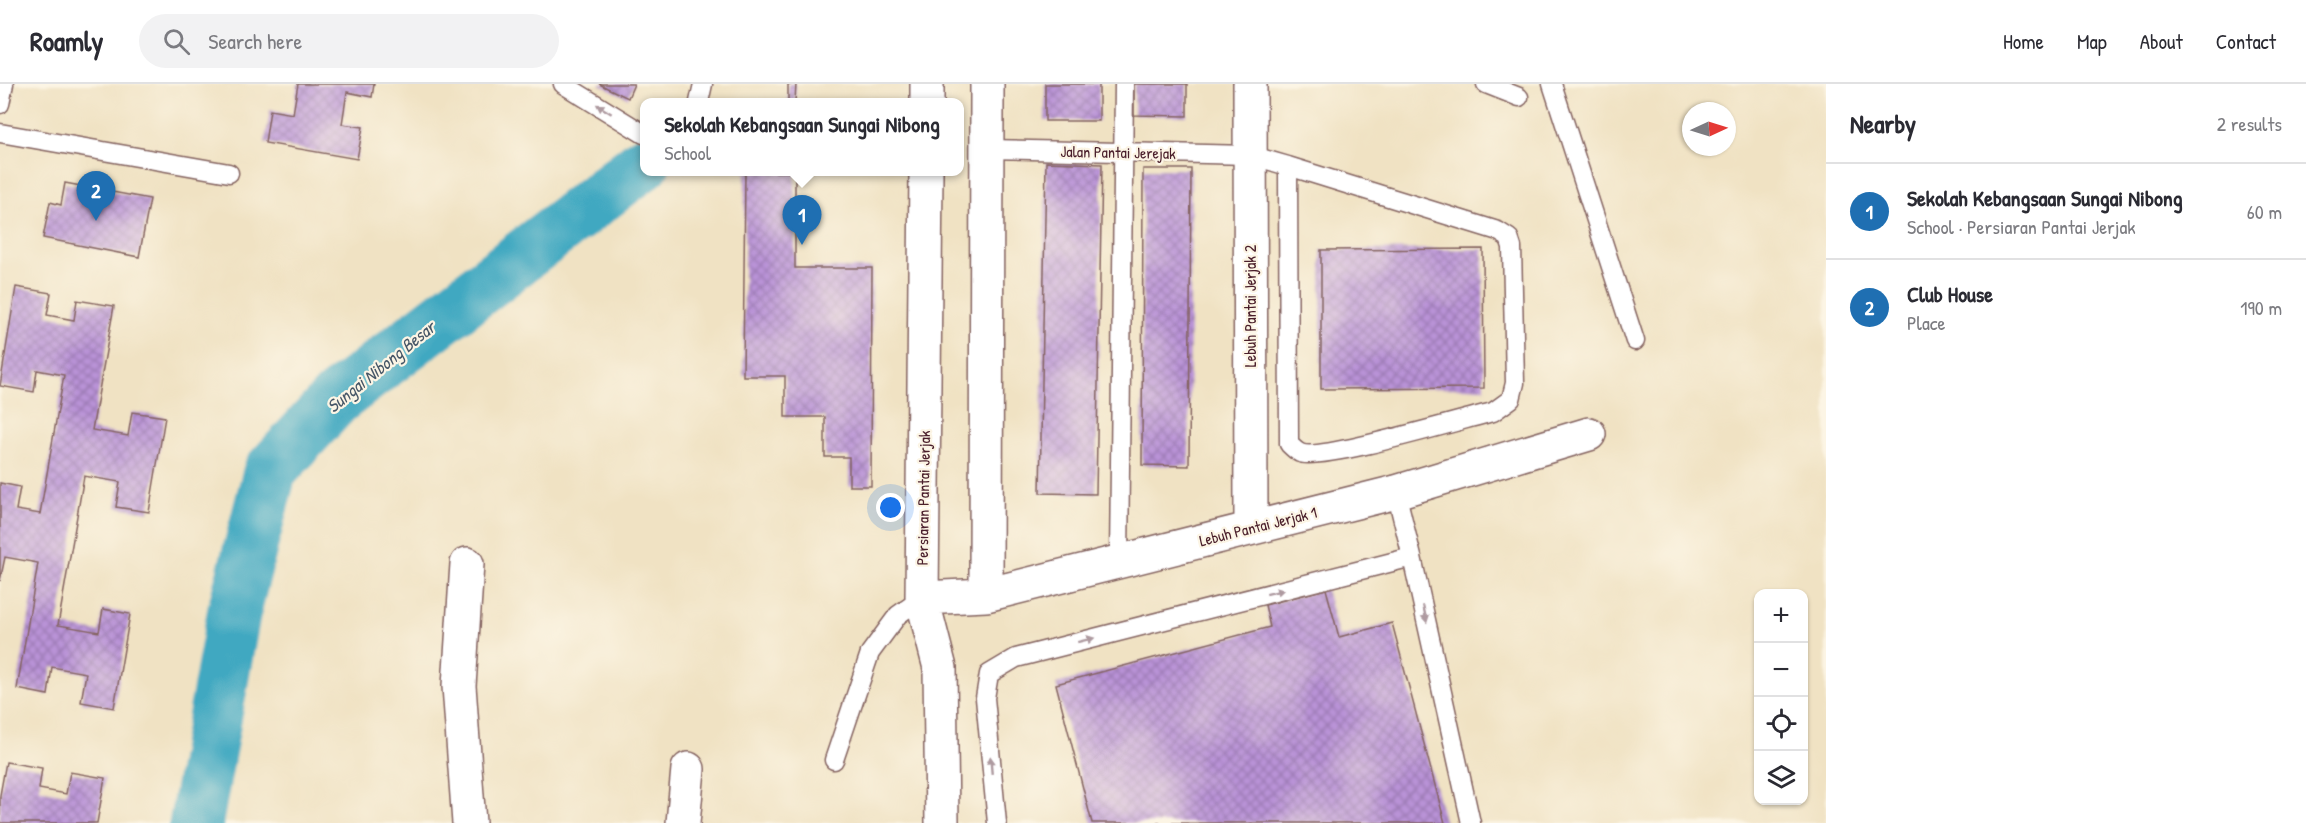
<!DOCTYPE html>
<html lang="en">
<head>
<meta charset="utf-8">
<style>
	:root { --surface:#fff; --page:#f2f2f3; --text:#2b2b33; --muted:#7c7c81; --line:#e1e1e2; --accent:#1f6fb2 }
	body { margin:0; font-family:"Patrick Hand",sans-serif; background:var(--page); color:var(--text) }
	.controls { position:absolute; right:18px; bottom:18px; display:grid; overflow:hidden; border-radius:12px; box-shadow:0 2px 4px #0004 }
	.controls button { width:54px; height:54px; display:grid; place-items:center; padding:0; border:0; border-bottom:2px solid var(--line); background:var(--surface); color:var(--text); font:30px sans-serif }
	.compass { position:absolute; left:1682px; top:18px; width:54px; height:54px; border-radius:50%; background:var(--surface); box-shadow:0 2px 4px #0004; rotate:86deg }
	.you { position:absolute; left:891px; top:424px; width:21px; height:21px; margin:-15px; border:4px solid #fff; border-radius:50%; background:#1a73e8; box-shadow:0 0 0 9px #1a73e833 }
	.badge { display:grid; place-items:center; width:39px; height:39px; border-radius:50%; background:var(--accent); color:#fff; font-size:20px; font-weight:700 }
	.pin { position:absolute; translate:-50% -50px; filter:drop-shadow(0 2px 3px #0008) }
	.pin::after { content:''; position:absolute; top:32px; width:21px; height:18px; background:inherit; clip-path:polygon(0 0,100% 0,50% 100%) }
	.popup { position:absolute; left:640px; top:14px; width:324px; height:78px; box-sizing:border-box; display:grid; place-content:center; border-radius:12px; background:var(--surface); filter:drop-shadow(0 2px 4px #0005); font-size:20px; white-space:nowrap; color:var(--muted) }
	.popup b { font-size:22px; color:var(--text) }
	.popup::after { content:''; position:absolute; left:50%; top:100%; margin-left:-12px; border:12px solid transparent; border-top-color:var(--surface) }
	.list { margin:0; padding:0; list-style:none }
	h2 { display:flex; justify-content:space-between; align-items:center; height:78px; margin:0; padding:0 24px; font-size:26px }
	h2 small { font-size:20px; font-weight:400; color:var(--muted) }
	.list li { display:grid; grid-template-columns:39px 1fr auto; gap:18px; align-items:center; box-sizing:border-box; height:96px; padding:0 24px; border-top:2px solid var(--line) }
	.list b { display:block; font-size:22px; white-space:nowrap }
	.list p { margin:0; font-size:20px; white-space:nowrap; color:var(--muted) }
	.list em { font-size:20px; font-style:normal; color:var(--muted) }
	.icon { flex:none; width:33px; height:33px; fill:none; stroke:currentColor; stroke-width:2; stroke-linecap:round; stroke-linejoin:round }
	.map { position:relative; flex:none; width:1826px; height:739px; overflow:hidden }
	header { display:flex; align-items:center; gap:36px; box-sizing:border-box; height:84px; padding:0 30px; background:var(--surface); border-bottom:2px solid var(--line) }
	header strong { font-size:28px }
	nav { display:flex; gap:33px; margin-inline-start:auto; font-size:21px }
	.search { width:420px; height:54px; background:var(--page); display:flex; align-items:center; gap:15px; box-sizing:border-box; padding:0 21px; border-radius:33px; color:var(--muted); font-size:22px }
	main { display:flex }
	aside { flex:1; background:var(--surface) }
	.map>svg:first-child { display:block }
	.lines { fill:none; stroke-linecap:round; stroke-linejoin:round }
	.river { stroke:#41a8c1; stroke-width:54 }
	.building { fill:url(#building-cross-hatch) }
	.service-casing { stroke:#846360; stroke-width:21 }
	.minor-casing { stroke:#846360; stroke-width:36 }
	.service { stroke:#fff; stroke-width:18 }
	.minor { stroke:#fff; stroke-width:33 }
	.oneway { fill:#ae9aa0 }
	.labels { text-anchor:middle; stroke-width:4.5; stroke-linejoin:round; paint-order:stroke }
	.street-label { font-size:16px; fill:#4a1f2b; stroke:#fcf5e5 }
	.water-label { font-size:18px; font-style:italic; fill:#465667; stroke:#fcf5e5 }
</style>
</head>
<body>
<header>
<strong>Roamly</strong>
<div class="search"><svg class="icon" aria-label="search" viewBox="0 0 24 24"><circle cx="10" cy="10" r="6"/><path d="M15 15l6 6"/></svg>Search here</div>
<nav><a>Home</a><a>Map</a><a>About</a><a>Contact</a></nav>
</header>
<main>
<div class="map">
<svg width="1826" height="739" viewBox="0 0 1826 739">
	<defs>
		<pattern id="building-cross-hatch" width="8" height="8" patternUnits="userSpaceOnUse" patternTransform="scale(1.5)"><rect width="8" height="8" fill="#b993d7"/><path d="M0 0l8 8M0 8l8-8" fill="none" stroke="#9877af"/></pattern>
	</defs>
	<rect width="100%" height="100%" fill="#fcf5e5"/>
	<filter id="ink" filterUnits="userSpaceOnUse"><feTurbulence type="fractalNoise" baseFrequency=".0167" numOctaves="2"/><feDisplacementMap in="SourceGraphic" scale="12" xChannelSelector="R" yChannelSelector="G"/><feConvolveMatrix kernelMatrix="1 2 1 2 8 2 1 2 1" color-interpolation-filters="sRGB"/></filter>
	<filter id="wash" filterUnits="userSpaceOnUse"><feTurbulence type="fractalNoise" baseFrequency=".008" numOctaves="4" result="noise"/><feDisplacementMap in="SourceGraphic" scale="24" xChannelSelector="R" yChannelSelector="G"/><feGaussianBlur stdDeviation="1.35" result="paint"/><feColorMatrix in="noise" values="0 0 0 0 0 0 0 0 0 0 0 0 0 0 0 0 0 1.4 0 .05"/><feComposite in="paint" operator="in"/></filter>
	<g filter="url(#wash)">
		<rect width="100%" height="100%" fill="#f0e2c3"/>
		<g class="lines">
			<path class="river" d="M196,739L234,528L270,387L336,315L644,79"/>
		</g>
		<g id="blocks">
			<path class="building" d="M298,0H374L372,13L347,8L342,40L363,43L357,75L265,59L270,26L293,30Z
				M599,0H634L628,14Z
				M788,0H796L795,18H788Z
				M1045,0H1099V37H1045Z
				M1134,0H1187V32L1134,31Z
				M1046,78L1102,80L1096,410L1040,409Z
				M1143,85H1191L1189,382L1142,381Z
				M745,88H795V184H872L871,402H849V373H825V333H785V292H743Z
				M65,99L150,115L139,173L43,154L50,118L61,121Z
				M1483,165L1484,304L1321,305V166Z
				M16,203L51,209L47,231L74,236L77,216L114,222L92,346L128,352L132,328L165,333L149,428L116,423L120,398L84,392L58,541L99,548L103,525L130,530L114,624L81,618L86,589L52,583L48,611L17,605L38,479L5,473L0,497V399L20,403L16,426L40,430L64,291L37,286L34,308L0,302Z
				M1326,505L1339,553L1392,539L1445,739H1092L1056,600L1270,543L1265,521Z
				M6,678L42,684L39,705L66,710L70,688L105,694L97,739H0V711Z"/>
		</g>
	</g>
	<g filter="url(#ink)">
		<use href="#blocks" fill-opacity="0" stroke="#846360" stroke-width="1.5"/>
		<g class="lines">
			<g class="service-casing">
				<path id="service" d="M563,0L644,50
					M1486,0L1519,13
					M1552,0L1635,257
					M699,18L703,0
					M0,20L4,0
					M0,49L229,89
					M987,65L1250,71L1288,82
					M1288,82L1498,147L1509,154L1512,163L1515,299L1511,315L1493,328C1463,335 1320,378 1300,369C1296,367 1292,363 1289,360Z
					M1396,408L1412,473L1471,739
					M1119,477L1124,0
					M834,676L870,569L898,531L922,514
					M997,739L985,614L989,590L1016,574L1412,473"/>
			</g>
			<g class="minor-casing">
				<path id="minor" d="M1250,0L1251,444
					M927,18V0
					M926,88L922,514L940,584L942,739
					M467,480L459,602L469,739
					M986,511L987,0
					M922,514L986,511L1396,408L1589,350
					M683,739L688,685"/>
			</g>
			<use href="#service" class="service"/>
			<use href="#minor" class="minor"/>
		</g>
		<defs><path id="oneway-solid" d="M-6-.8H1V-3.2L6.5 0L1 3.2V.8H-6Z" transform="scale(1.5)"/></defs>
		<g class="oneway">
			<use href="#oneway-solid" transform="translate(604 25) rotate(-148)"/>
			<use href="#oneway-solid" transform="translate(1275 508) rotate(-14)"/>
			<use href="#oneway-solid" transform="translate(1425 530) rotate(78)"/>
			<use href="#oneway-solid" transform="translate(1086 556) rotate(-14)"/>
			<use href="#oneway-solid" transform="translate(991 681) rotate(-95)"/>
		</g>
	</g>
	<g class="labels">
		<g class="street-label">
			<text transform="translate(1118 68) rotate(1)" y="6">Jalan Pantai Jerejak</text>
			<text transform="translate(1250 222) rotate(-90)" y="6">Lebuh Pantai Jerjak 2</text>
			<text transform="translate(923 414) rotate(-89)" y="6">Persiaran Pantai Jerjak</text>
			<text transform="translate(1258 442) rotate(-14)" y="6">Lebuh Pantai Jerjak 1</text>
		</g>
		<g class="water-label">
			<text transform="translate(381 283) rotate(-39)" y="6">Sungai Nibong Besar</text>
		</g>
	</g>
</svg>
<div class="controls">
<button>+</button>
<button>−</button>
<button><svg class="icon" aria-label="locate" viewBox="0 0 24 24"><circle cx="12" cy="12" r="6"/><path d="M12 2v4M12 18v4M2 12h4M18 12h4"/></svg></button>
<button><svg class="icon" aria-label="layers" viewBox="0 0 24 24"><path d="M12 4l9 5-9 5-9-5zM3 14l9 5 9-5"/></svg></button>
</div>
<svg class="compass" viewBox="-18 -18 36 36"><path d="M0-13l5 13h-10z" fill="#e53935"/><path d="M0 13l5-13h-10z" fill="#7c7c81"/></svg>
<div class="you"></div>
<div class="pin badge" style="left:802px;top:161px">1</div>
<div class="popup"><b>Sekolah Kebangsaan Sungai Nibong</b>School</div>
<div class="pin badge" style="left:96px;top:137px">2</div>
</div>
<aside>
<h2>Nearby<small>2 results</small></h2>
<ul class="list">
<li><span class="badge">1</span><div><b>Sekolah Kebangsaan Sungai Nibong</b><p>School · Persiaran Pantai Jerjak</p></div><em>60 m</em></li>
<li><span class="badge">2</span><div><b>Club House</b><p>Place</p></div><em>190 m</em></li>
</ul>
</aside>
</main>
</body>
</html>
